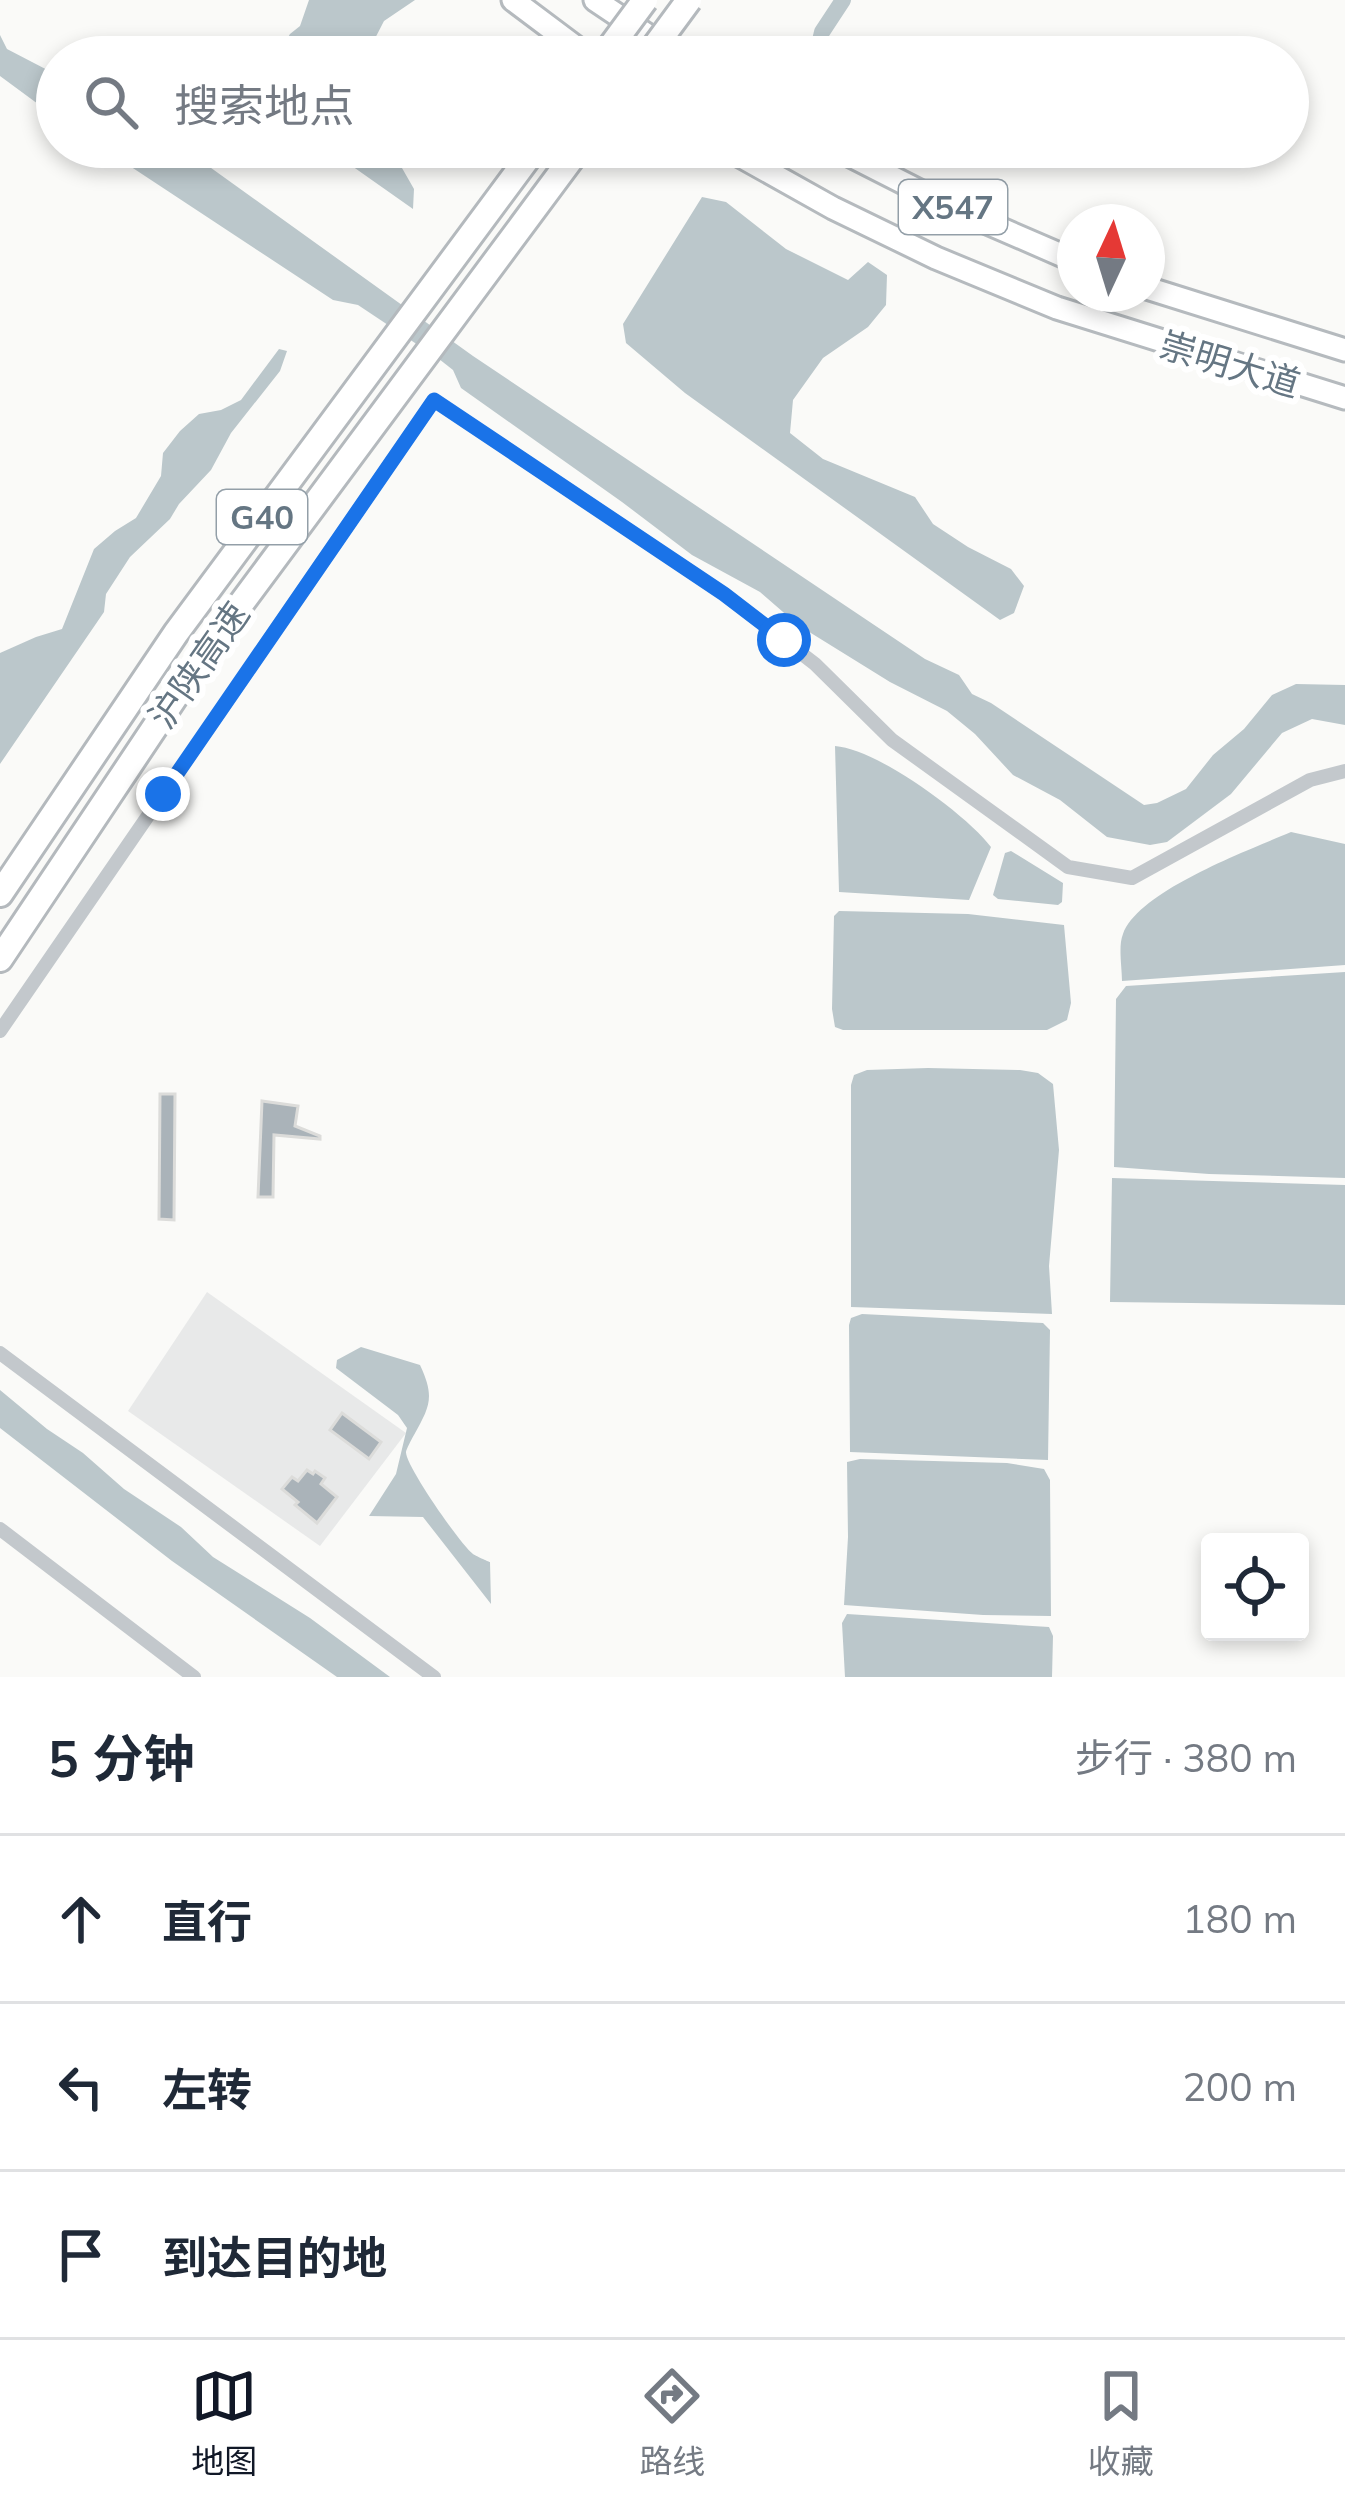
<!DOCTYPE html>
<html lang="zh">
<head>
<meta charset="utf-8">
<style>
	:root { --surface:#fff; --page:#f6f6f7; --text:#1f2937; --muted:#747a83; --line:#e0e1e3; --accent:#111827 }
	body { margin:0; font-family:Mulish,"Noto Sans SC",sans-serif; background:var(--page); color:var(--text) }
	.controls { position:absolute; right:36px; bottom:36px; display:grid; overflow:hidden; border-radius:12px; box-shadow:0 6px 18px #0003 }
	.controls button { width:108px; height:108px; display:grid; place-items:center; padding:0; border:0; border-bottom:3px solid var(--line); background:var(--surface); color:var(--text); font:60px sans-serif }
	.compass { position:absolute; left:1057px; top:204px; width:108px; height:108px; border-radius:50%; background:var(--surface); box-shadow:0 6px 18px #0003; rotate:4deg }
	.stop { position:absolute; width:36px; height:36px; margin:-27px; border:9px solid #1a73e8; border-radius:50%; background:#fff }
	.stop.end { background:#1a73e8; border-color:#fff; box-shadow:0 3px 12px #0008 }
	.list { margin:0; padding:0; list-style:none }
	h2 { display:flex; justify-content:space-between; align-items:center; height:156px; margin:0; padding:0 48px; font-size:51px }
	h2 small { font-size:39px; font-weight:400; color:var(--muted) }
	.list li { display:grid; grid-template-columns:78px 1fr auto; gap:36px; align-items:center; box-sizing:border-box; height:168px; padding:0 48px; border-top:3px solid var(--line) }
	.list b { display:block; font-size:45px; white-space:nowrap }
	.list em { font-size:39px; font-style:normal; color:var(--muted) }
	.icon { flex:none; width:66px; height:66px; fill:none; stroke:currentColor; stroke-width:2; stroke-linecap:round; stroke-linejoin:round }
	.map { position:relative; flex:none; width:1345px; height:1677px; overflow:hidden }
	.search { position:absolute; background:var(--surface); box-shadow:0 6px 18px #0003; left:36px; right:36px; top:36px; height:132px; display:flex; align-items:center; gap:30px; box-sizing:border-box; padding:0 42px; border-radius:66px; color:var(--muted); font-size:45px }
	.sheet { height:660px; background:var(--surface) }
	nav { display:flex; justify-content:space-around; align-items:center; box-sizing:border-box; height:168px; border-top:3px solid var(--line); background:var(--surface); font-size:33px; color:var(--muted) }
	nav a { display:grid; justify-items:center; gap:6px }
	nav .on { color:var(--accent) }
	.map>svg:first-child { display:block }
	.built { fill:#e8e9e9 }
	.water { fill:#bbc7cb }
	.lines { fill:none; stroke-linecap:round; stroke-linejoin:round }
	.canal { stroke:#bbc7cb; stroke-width:16 }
	.building { fill:#aab3b9; stroke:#dcdcda; stroke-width:3 }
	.primary-casing { stroke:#b5babe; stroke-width:27 }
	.motorway-casing { stroke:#b4b9bd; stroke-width:30 }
	.minor { stroke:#c3c8cc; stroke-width:14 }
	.primary { stroke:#fff; stroke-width:21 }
	.motorway { stroke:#fff; stroke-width:24 }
	.motorway-bridge-casing { stroke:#b4b9bd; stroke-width:30; stroke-linecap:butt }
	.motorway-bridge { stroke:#fff; stroke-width:24 }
	.route { stroke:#1a73e8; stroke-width:15 }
	.labels { text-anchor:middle; stroke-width:12; stroke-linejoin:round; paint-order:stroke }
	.shield { fill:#fff; stroke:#939fa8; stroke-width:3 }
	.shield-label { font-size:33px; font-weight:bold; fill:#657683 }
	.street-label { font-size:36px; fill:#657683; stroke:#fff }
</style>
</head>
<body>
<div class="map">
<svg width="1345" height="1677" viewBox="0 0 1345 1677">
	<rect width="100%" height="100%" fill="#fafaf8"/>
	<path class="built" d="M207,1292L406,1433L320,1546L128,1411Z"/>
	<path class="water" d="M309,0H415L384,21L368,52V57H276L290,34L300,26Z
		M0,35L7,49L57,75V118L0,76Z
		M101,147H177L200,160L473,356L925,659L959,675L972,694L991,703L1144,805L1157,803L1186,789L1213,755L1244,729L1272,695L1296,684L1345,685V725L1312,719L1282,733L1231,794L1167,842L1150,845L1107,837L1060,800L1013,775L975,734L947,711L890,682L798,625L760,592L692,555L622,502L461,388L453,370L439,359L358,305L333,300Z
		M325,147H390L414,189L413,209Z
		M702,197L726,202L786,249L848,280L868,262L887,275L886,305L868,327L823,358L793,400L790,433L823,459L915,497L933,524L968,547L1011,569L1024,586L1014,613L1000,620L685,393L626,343L623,324Z
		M279,349L287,351L280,371L231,433L211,470L179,504L170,519L130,557L106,594L104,612L0,764V653L36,637L62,629L94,549L115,531L136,518L161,476L163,453L180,431L199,414L221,410L241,400Z
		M835,746C877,749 966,814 991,847L969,900L839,892Z
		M1291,832L1345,844V965L1122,981C1122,967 1118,946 1123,934C1138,891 1249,850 1291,832Z
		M1011,851L1063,883L1062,902L1058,905L998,899L993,895L1005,853Z
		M839,911L968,914L1064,925L1071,1003L1067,1020L1047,1030H843L835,1027L832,1009L834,916Z
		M1345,972V1178L1209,1174L1114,1167L1116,999L1126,986Z
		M928,1068L1020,1070L1038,1073L1053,1084L1059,1150L1049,1266L1052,1314L851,1307V1085L854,1075L867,1070Z
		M1112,1178L1345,1185V1305L1110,1302Z
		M862,1314L1043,1323L1050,1330L1048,1460L850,1452L849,1325L851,1318Z
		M361,1347L420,1365C435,1397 430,1406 414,1435C412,1438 406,1450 406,1452C405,1465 460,1544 473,1554C474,1555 489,1562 490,1562L491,1604L423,1517L369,1516L396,1474L407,1428L398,1415L336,1368L337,1360Z
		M0,1390L47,1429L83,1453L124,1489L181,1527L213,1557L310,1618L390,1677H337L172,1561L0,1428Z
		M860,1459L1007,1463L1044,1469L1050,1480L1051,1616L983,1615L844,1605L848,1537L847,1462Z
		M847,1614L1049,1627L1053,1636L1052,1677H845L842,1623Z"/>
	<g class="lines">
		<path class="canal" d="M816,57L822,32L843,0"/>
	</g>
	<path class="building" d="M160,1094H175L174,1220L159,1219Z
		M262,1101L298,1106L295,1126L320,1136V1139L274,1135L273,1197H258Z
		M342,1413L381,1442L369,1459L330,1430Z
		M307,1470L313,1474L315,1471L325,1478L321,1484L337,1497L317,1523L295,1505L298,1502L282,1489L292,1477L298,1481Z"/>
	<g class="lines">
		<g class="primary-casing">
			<path id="primary" d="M513,0L589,57
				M595,0L680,57
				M724,147L833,208L936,258L1057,308L1345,398
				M833,147L953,208L1075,261
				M1147,288L1345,350"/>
		</g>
		<g class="motorway-casing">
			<path id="motorway" d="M0,894L176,633L536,147
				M0,959L203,655L580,147"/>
		</g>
		<path class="minor" d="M0,1031L434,400L724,594L815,664L892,740L1068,867L1132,878L1310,780L1345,771
			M0,1353L434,1677
			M0,1529L194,1677"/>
		<use href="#primary" class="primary"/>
		<use href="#motorway" class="motorway"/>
		<g class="motorway-bridge-casing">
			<path id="motorway-bridge" d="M603,57L645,0
				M647,57L689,0"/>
		</g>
		<use href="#motorway-bridge" class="motorway-bridge"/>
	</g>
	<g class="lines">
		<path class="route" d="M163,794L434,400L724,594L784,640"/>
	</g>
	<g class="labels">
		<g class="shield">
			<rect x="899" y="180" width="108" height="54" rx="9"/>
			<rect x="217" y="490" width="90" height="54" rx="9"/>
		</g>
		<g class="shield-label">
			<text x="953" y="219">X547</text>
			<text x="262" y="529">G40</text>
		</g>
		<g class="street-label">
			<text transform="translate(1230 364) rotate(17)" y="13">崇明大道</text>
			<text transform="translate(199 665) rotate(-55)" y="13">沪陕高速</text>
		</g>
	</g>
</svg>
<div class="controls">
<button><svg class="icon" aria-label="locate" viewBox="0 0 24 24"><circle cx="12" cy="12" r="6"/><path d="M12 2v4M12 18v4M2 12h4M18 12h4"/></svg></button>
</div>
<svg class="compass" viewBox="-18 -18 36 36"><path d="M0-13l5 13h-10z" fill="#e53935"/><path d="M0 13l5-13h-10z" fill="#747a83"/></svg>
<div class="stop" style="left:784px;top:640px"></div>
<div class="stop end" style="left:163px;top:794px"></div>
<div class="search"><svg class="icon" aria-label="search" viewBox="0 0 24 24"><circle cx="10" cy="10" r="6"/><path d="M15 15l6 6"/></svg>搜索地点</div>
</div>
<section class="sheet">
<h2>5 分钟<small>步行 · 380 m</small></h2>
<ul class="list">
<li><svg class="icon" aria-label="ahead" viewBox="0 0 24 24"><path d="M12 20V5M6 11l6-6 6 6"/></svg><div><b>直行</b></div><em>180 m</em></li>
<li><svg class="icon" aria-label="left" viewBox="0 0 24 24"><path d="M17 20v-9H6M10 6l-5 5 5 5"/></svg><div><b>左转</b></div><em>200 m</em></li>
<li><svg class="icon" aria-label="arrive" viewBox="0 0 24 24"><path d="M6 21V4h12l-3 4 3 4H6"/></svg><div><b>到达目的地</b></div></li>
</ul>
</section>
<nav>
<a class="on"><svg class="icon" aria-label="map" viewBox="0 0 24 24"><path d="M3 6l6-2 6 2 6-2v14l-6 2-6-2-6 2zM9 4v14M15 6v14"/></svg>地图</a>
<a><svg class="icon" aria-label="directions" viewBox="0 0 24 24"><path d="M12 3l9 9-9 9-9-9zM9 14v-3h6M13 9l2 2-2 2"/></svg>路线</a>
<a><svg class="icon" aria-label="saved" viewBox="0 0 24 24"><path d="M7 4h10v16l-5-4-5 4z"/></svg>收藏</a>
</nav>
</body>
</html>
